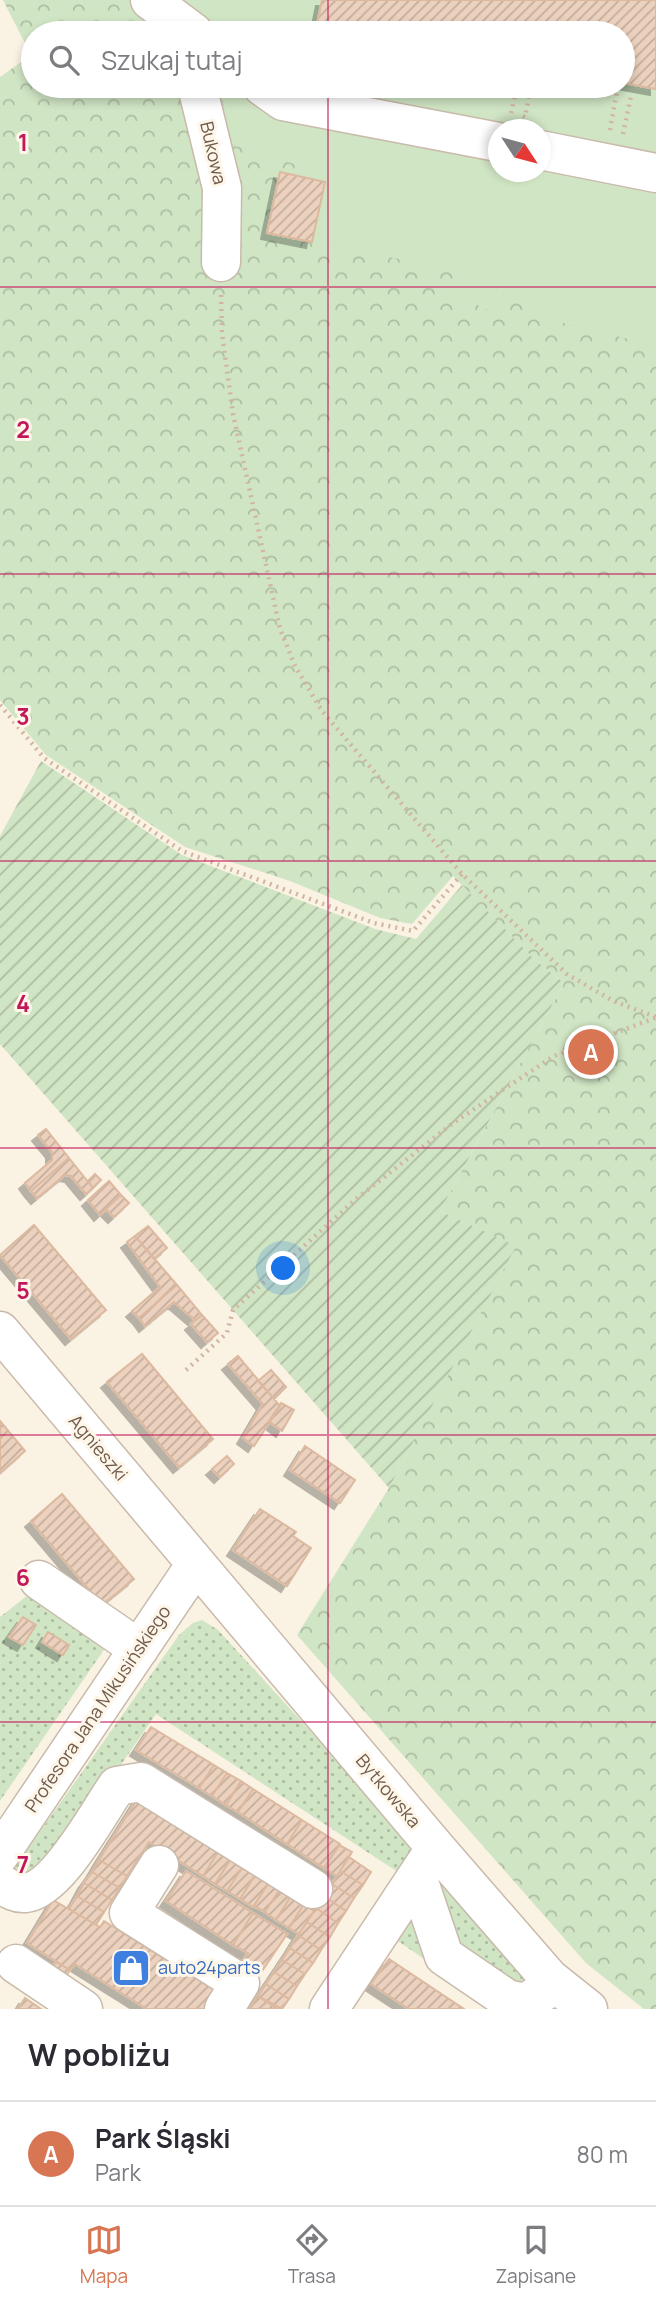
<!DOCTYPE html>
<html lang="pl">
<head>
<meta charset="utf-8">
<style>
	:root { --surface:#fff; --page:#f2f2f3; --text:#2b2b33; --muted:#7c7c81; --line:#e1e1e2; --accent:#d87654 }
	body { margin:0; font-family:Manrope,sans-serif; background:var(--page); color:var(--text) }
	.compass { position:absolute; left:488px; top:119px; width:63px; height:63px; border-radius:50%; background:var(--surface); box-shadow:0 4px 10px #0003; rotate:126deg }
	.you { position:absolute; left:284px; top:1269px; width:24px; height:24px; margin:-18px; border:5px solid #fff; border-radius:50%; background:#1a73e8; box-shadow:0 0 0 10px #1a73e833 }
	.badge { display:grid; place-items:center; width:46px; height:46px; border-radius:50%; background:var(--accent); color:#fff; font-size:23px; font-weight:700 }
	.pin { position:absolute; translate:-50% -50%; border:4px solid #fff; box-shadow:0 2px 7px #0006 }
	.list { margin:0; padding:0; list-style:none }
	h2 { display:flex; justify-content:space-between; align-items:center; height:91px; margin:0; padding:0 28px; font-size:30px }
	h2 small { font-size:23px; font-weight:400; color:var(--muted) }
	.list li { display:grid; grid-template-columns:46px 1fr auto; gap:21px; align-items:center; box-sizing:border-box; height:105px; padding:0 28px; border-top:2px solid var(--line) }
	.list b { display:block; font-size:26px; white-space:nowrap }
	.list p { margin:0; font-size:23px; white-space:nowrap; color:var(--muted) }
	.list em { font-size:23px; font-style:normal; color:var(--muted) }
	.icon { flex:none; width:38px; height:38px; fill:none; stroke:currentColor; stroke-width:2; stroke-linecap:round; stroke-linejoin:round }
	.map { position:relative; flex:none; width:656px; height:2009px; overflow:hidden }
	.search { position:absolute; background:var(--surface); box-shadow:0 4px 10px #0003; left:21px; right:21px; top:21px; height:77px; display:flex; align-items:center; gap:18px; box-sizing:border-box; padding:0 24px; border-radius:38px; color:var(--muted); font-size:26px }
	.sheet { height:196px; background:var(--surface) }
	nav { display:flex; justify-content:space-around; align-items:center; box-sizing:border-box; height:98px; border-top:2px solid var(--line); background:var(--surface); font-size:19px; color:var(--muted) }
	nav a { display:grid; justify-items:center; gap:4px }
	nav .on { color:var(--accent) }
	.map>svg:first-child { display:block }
	.grass { fill:url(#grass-dots) }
	.park { fill:url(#park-crowns); fill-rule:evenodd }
	.garden { fill:url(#garden-furrows) }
	.pitch { fill:#d0e5c4; fill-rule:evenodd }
	.building { fill:url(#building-hatch); stroke:#ddb9a0; stroke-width:2; filter:url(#shadow) }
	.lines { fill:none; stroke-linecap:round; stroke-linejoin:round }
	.minor-casing { stroke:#c9baab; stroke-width:41 }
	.path { stroke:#d1b5a1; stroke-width:4.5; stroke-dasharray:2 5; stroke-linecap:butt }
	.minor { stroke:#fff; stroke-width:38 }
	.grid { fill:none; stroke:#c2185b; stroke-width:2; stroke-opacity:0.55 }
	.labels { text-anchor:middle; stroke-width:6; stroke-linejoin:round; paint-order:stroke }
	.street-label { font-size:18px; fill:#6f5a4c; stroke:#fdf6e9 }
	.shop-label { font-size:18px; fill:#366cbe; stroke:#fdf6e9; text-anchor:start }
	.grid-label { font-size:23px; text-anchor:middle; font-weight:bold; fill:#c2185b; stroke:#fdf6e9; stroke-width:6; stroke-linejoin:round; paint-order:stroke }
</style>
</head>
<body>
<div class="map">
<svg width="656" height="2009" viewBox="0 0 656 2009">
	<defs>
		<pattern id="grass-dots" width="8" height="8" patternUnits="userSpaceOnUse" patternTransform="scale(1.75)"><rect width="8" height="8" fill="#d0e5c4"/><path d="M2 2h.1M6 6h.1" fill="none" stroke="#adbda1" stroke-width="1.8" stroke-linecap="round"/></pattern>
		<pattern id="park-crowns" width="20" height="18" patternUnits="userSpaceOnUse" patternTransform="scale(1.75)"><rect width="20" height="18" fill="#d0e5c4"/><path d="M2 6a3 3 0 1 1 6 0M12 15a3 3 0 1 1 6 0" fill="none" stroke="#adbda1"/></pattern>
		<pattern id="garden-furrows" width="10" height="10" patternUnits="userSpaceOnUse" patternTransform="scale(1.75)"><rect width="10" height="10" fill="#d0e5c4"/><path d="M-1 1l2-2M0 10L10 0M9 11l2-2" fill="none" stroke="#adbda1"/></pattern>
		<pattern id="building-hatch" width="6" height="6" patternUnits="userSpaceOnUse" patternTransform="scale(1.75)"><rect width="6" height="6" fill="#ecd2be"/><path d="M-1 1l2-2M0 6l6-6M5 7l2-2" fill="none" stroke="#c3ad9d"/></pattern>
		<filter id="shadow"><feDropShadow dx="-6" dy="6" stdDeviation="0" flood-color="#0004"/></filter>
	</defs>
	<rect width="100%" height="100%" fill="#faf2e3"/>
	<path class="grass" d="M37,1588L112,1638L0,1801V1617Z
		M202,1620L218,1630L421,1852L404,1876L156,1714L40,1882L10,1874L179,1635L193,1623Z
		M435,1867L532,1988L524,1995L452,1952Z
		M413,1892L498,2009L386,1933Z"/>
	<path class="park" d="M3,0H656V2009H644L586,1963L297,1635L389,1488L515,1246L440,1211L564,983L534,959L453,876L412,924L380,918L290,881L185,847L46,755L0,700V77L31,55ZM33,33H623V86H33ZM498,130H540V172H498Z"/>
	<path class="garden" d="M41,761L182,855L375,929L416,939L462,885L534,959L564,983L440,1211L516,1246L389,1488L0,1044V836Z"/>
	<path class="pitch" d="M195,0H656V346L560,322L498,291L487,310L450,291L460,271L312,242L325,182L312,180L314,170L236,146L218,86H623V33H212ZM498,130H540V172H498Z"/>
	<path class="building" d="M322,0H656V89L623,83V33H364L317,24Z
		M280,172L325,182L312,242L267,233Z
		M46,1129L69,1158L31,1191L25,1183L52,1160V1152L38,1135Z
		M69,1158L93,1188L86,1194L71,1176L65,1175L37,1198L31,1191Z
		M95,1174L101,1180L93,1188L88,1181Z
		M109,1181L121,1195L100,1215L88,1200Z
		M121,1195L129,1203L114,1217L106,1209Z
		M34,1225L106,1310L71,1339L0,1255Z
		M148,1226L167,1248L154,1259L135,1236Z
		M135,1236L177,1285L139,1318L132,1311L160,1287L127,1242Z
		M177,1285L202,1315L195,1320L174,1302L145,1326L139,1318Z
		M202,1315L218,1333L207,1342L191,1324Z
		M142,1354L213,1439L179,1467L107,1382Z
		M238,1356L280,1406L254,1446L243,1438L263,1404L228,1364Z
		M271,1370L286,1387L274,1399L258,1381Z
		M281,1403L294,1410L282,1431L269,1421Z
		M0,1421L25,1451L0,1473Z
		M305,1446L355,1480L340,1503L290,1470Z
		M227,1456L234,1464L220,1477L212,1469Z
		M62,1494L134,1579L102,1605L31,1521Z
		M260,1509L296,1532L293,1536L311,1548L287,1586L233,1550Z
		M23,1617L36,1625L23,1645L9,1637Z
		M48,1632L69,1645L63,1655L42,1642Z
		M151,1727L214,1765L199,1788L136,1750Z
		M214,1765L227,1773L212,1796L199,1788Z
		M227,1773L241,1781L226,1805L212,1796Z
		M241,1781L253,1789L238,1812L226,1805Z
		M253,1789L302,1820L287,1844L238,1812Z
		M138,1798L218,1852L203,1876L149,1842L127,1876L99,1860Z
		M302,1820L340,1844L324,1868L287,1844Z
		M339,1845L352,1852L337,1876L324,1868Z
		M218,1852L230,1860L215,1884L203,1876Z
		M349,1857L371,1872L363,1885L340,1871Z
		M99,1860L127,1876L120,1888L92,1872Z
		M230,1860L242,1868L227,1891L215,1884Z
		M242,1868L255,1875L240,1899L227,1891Z
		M186,1871L253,1913L233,1945L166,1901Z
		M340,1871L363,1885L354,1898L332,1884Z
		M92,1872L120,1888L112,1900L84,1883Z
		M255,1875L268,1884L253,1907L240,1899Z
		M269,1882L280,1889L265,1912L254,1906Z
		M84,1883L112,1900L104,1912L77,1896Z
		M332,1884L354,1898L346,1911L324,1896Z
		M280,1889L291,1896L276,1920L265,1912Z
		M77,1896L104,1912L96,1925L69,1909Z
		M291,1896L304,1904L289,1928L276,1920Z
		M324,1896L346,1911L338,1923L316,1908Z
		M53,1900L100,1927L104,1921L223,1995L214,2009H147L75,1964L70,1970L27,1943Z
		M304,1904L314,1911L299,1934L289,1928Z
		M316,1908L338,1923L330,1937L307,1922Z
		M253,1913L287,1934L260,1974L242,1962L248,1953L233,1945Z
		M307,1922L330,1937L321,1950L298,1935Z
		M298,1935L321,1950L313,1963L290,1948Z
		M290,1948L313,1963L305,1974L282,1960Z
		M389,1959L464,2009H409L371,1984Z
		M282,1960L305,1974L297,1986L274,1972Z
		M56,1962L70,1970L62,1982L48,1974Z
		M274,1972L297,1986L289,1999L266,1984Z
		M266,1984L289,1999L282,2009L258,1996Z
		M258,1996L277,2009H250Z
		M25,1998L41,2009H18Z"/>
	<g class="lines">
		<g class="minor-casing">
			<path id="minor" d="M150,0L194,33
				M197,86L222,188L221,262
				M262,86L283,101L498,142
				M540,150L656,173
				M0,1331L436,1848L549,1978L588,2009
				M39,1580L139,1649
				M0,1854L196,1564
				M159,1865L129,1913L240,1983L224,2009
				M417,1876L444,1956L507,1999L525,2003L556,1984
				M0,1883C8,1888 15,1894 25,1893C58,1890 98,1813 117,1786L141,1782L313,1889
				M16,1964L83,2009
				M329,2009L427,1861"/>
		</g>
		<path class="path" d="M511,113L517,86
			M523,116L525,117L531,86
			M610,130L618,86
			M623,134L631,96
			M221,295L222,333L233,414L280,629L295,666L322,711L462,874L567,974L613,1001L656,1017
			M0,705L44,758L182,851L374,923L413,931L462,874
			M186,1370L227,1333L233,1310L355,1200L453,1123L554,1056L655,1018"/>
		<use href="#minor" class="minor"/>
	</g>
	<path class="grid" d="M328,0V33M328,86V2009M0,287H656M0,574H656M0,861H656M0,1148H656M0,1435H656M0,1722H656"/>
	<defs>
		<g id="shop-square" transform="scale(2.0125)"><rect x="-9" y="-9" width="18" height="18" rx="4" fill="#3f7fe0" stroke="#fdf6e9"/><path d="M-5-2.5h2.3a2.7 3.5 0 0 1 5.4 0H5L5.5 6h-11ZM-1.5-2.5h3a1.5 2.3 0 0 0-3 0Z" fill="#fff"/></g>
	</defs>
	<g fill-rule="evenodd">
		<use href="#shop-square" x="131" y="1968"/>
	</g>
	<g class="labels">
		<g class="street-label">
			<text transform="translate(213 153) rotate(77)" y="6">Bukowa</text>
			<text transform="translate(98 1448) rotate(50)" y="6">Agnieszki</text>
			<text transform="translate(98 1709) rotate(-56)" y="6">Profesora Jana Mikusińskiego</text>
			<text transform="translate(388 1791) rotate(50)" y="6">Bytkowska</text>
		</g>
		<g class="shop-label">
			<text x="158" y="1974">auto24parts</text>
		</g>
	</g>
	<g class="grid-label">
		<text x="23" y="151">1</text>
		<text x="23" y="438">2</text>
		<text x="23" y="725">3</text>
		<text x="23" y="1012">4</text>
		<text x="23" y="1299">5</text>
		<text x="23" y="1586">6</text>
		<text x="23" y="1873">7</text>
	</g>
</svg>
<svg class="compass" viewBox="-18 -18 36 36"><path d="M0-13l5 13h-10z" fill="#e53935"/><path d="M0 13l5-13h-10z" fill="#7c7c81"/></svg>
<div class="you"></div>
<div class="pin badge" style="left:591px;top:1052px">A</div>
<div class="search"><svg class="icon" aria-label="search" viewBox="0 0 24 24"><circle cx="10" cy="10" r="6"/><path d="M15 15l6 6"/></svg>Szukaj tutaj</div>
</div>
<section class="sheet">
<h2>W pobliżu<small></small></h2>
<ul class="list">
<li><span class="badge">A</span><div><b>Park Śląski</b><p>Park</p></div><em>80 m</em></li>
</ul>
</section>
<nav>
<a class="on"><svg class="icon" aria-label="map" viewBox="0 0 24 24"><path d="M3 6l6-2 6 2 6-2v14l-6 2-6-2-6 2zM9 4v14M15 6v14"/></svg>Mapa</a>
<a><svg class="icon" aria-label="directions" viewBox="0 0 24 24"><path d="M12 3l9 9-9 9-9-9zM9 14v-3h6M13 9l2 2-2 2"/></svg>Trasa</a>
<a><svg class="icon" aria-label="saved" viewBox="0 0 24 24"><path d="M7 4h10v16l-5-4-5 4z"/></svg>Zapisane</a>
</nav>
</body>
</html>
